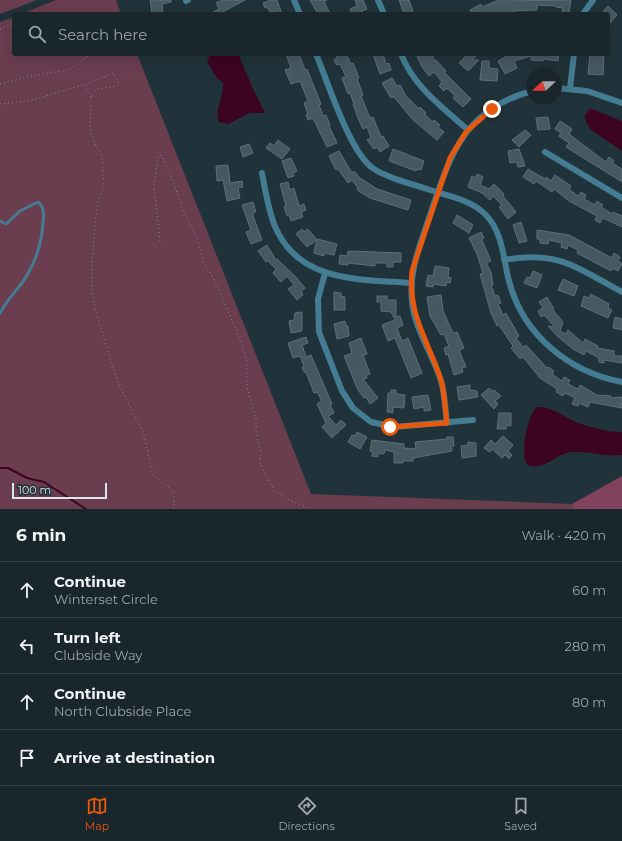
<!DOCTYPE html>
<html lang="en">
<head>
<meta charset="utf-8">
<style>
	:root { --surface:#19262c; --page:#263238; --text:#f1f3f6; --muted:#9fa5a9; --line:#374348; --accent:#ea580c }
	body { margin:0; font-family:Montserrat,sans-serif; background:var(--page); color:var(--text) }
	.compass { position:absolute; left:526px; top:68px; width:36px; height:36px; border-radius:50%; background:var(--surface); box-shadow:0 4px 16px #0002; rotate:249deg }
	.scale { position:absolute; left:12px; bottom:10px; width:95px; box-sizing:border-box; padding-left:4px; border:2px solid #dbe6ea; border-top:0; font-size:11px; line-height:14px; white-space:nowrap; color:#dbe6ea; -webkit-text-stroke:3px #21333a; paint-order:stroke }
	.stop { position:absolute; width:12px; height:12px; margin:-9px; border:3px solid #ea580c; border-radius:50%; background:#fff }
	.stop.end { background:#ea580c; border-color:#fff; box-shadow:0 1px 4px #0008 }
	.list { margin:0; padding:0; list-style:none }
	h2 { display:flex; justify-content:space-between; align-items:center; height:52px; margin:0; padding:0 16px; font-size:17px }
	h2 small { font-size:13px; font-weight:400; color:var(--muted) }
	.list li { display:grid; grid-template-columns:26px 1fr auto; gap:12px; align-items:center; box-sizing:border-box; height:56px; padding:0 16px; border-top:1px solid var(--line) }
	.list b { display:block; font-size:15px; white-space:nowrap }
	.list p { margin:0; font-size:13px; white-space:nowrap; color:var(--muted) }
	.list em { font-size:13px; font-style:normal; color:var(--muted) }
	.icon { flex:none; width:22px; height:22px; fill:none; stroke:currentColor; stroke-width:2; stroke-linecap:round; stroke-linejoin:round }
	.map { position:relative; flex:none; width:622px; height:509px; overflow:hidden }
	.search { position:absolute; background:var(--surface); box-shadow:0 4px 16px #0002; left:12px; right:12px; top:12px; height:44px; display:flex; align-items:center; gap:10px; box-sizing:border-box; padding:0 14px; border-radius:4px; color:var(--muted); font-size:15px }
	.sheet { height:276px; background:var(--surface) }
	nav { display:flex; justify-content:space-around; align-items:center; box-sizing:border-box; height:56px; border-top:1px solid var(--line); background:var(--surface); font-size:11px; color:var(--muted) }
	nav a { display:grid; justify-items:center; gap:2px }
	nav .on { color:var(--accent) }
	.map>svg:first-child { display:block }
	.green { fill:#6a3d4f }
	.forest { fill:#80425d }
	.water { fill:#3d0422 }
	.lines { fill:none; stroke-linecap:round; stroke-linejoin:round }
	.stream { stroke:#3d0422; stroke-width:2 }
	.building { fill:#465961; stroke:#5c7078 }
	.path { stroke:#7f8e93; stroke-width:1; stroke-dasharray:1 3; stroke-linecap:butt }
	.service { stroke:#447d93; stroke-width:3 }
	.minor { stroke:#447d93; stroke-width:6 }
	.route { stroke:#ea580c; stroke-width:5 }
</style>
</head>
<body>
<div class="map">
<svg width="622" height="509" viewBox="0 0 622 509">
	<rect width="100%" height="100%" fill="#21333a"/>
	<path class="green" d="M0,0H37L0,14Z
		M56,0H116L121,14H21Z
		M14,17V54H137L311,494L572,504L573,509H0V22Z"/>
	<path class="forest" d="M622,476V509H573L572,504Z"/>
	<path class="water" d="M210,54H238L254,91L265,113H250L228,124L219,122C214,110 224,96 223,83L217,78L207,62Z
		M590,108L622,121V151L590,129L584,117Z
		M537,407C550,406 562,415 574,421C588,427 607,432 622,432V455C605,457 589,451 573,452C555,453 547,471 527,465C520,454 527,415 537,407Z"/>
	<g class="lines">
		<path class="stream" d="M0,468H8L27,478L44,482L86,509"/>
	</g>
	<path class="building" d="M150,0H171V2L162,4L163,12L152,14Z
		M223,0H245L219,14H209L219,9L216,3Z
		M271,0H277L282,14H277L273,11L270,12L267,7L265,8L263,3Z
		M310,0H327L324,1L330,14H318Z
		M355,0H363L367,9L362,11L363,14H352L350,9L357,6Z
		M399,0H409L414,14H404Z
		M499,0L500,1L571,0L569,13L562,12L563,8L556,7V6L537,5V10L514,11L515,14H472L470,10L481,4L482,7Z
		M608,6L617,15L608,25V14H601Z
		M286,54H299L305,70L307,69L321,104L319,105L323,116L326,115L330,125L329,126L337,143L327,147L313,118L308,120L306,115L308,114L304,103L308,101L300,81L291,84L285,70L291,68Z
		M336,54H346L351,64L353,63L359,78L357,79L363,95L361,96L370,118L373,117L381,137L383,136L389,146L380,152L377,147L374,149L367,140L371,138L367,127L363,129L358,118L353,104H354L350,93L348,94L342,78L346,77L340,64L337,65L334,60L337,58Z
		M373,54H383L386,64L389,63L391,70L380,74Z
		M421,54H432L435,62L436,60L446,71L444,72L471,99L463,107L453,98L455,96L447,88L444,91L439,86L442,82L434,72L429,76L422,67L417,56Z
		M468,54H478L472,60H479L468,71L459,63Z
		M511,54H559L558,61L543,59V61L531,60V56L514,61L517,68L505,74L498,61Z
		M590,54H604L603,75L588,74Z
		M482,61H489V68L498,69L497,81L480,80Z
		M392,78L397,86L400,85L406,96L419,109L420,107L426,113L424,114L433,122L434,120L440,125L438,127L444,132L437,140L413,120L394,97L391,98L382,83Z
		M548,117L550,129L538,130L536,118Z
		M560,121L572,129L569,134L582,144L606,162L609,157L614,161L612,163L622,169V182L566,147L569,143L559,136L561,133L555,129Z
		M525,130L531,135L519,147L512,140Z
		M278,140L290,149L282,159L266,148L270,143L274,146Z
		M249,144L253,153L243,157L240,147Z
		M393,149L424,161L421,170L417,169L416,171L389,161Z
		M519,149L525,166L518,167L517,162L510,163L508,151Z
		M339,151L352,173L354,171L360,178L377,189L411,200L408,210L370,198L357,190L358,188L352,180L348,183L338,169L336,170L329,156Z
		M291,158L297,171L293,173L294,176L288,178L282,161Z
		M228,165L230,183L242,181L243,187L238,188L240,198L227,201L223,180L217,181L216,166Z
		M528,169L545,179L546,177L551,181L555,175L571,186L569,189L578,196L581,192L586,195L584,199L595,205L597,201L603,205L601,207L612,214L613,212L622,216V227L603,218L600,223L595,220L597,216L569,201L554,189L552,192L536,181L534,184L523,177Z
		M477,174L483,177L480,185L489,189L494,184L504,194L503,196L516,212L508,219L499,207L502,205L493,196L490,200L482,193L468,187L472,176L476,178Z
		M288,182L290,190L294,188L299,206L304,204L306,210L301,212L303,217L291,221L289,215L287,216L284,207L286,206L280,184Z
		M253,202L256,212H253V216L262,240L251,244L246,232L251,230L242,205Z
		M457,215L473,225L469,233L453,223Z
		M521,222L527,241L519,243L513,225Z
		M302,229L304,232L308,229L317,240L307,247L296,234Z
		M537,230L569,235L612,258L614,253L620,257L618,261L622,264L618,271L612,268L611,271L577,253L578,250L568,245L567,249L561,247L562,243L549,240L548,244L540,243V239H537Z
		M481,232L484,238L482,240L491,261L486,263L491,272L493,285H491L495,296L498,295L501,303L498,304L503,315L506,313L519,336L516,338L523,347L526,345L547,368L548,367L554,371L552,374L562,381L564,377L570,380L568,384L578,389L580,385L597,395L611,396V398L622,397V408L590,402L588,407L579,403L578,406L572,404L575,398L565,393L563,396L556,392L557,389L540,378L523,357L520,359L511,348L513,346L499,325L497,326L491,313L480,274L483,273L477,254L469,238Z
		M317,239L337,244L334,255L324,253V256L314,253Z
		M267,245L276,260L277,259L296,277L305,288L301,291L303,295L297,300L288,289L294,285L287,276L281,282L273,273L276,269L268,261L266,262L258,251Z
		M348,251L401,253V262H393V267H387V263H375V266L348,263V265L339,264L340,255L347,256Z
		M435,266L449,268L448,277L451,278L450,283L447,282L446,286L433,284V287L426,286L428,275L433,276Z
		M533,271L542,275L537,288L524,283L527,277L530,278Z
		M563,279L578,286L574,296L558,290Z
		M334,292L341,293V296L345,297V310H334Z
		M591,294L609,304L608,308L612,310L608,318L581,306L584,296L589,298Z
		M441,295L443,311L453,333L457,332L464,348L459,350L466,367L462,368L463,372L454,375L448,354L446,355L444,348L449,346L444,334L441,335L430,316L427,297Z
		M377,296H387V300H396V317L400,316L403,325L397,328L402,341L408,338L422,373L411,378L395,338L388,341L382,325L395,320L391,312L381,311V302H377Z
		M547,297L554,309L553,310L563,322L560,331L566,334L568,330L583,343L585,339L598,346L597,348L614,351V356H622V363L604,360V363L599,362V358L586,351L584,355L573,349L557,336L548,326L552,327L554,326L544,315L541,317L538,311L543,308L539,302Z
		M302,312V331L291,333L289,321L294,320L295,313Z
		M615,317L622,319V330L613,328Z
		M345,321L346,326H348L349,336L337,339L334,324Z
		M306,337L308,343L302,345L306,357L311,355L332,404L330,405L334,413L328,416L336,425L341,420L346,425L332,438L322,427L326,423L317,404L322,401L317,392L314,393L306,372H304L302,367L304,366L300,356L293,358L288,343Z
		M361,338L367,354L363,355L370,374L366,375L367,378L363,379L378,398L370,404L366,397L364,398L358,390L344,356L352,353L349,343Z
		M470,385V390L477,391L478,397L459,400L457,387Z
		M489,388L492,391L494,390L501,396L495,401L498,404L494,409L481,395Z
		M391,390H396V394L405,395L404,408L393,407V413L387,412L388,393H391Z
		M428,395L431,410L424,411V407L414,409L412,397Z
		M499,413H511V426L507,425L506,429H497Z
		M357,432L367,437L360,449L348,442L352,435L355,436Z
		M503,436L513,445L508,451L512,455L509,459L505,455L502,458L492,449L490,452L484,448L491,440L495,444Z
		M447,437H453L454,446H451L452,451L413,458V461H403V463H394V452L385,450L384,454L378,453V457L372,456L373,452L370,451L372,440L404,444V448L416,449L415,442L447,439Z
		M468,442L476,443V456L462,458L461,446L468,445Z"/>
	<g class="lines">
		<path class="path" d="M0,29L14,23
			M0,84L35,75L69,70L86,58L87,54
			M91,97L84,85L114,73L119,84L117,86L96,89L91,97L90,128L96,146L102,156L104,187L98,202L96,215L92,262V290L96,312L113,367L119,385L143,432L153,475L174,492V509
			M0,104L32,100L83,85
			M160,241L154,186L158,156L161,155L172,178L182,208L197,238L203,261L217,285L243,347L247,361V387L256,419V431L261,454L260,464L274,490L289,500L311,509
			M50,494L55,486"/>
		<path class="service" d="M0,221L6,224L20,211L38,202C44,206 44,215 43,222C42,244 35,264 22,283C14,293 6,302 0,313"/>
		<path class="minor" d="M294,0L300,14
			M378,0L384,14
			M186,1L188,0
			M583,14L593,0
			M316,54C328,82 350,154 374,169C389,179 410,183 427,189C447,196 470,199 485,214C503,232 503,258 509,281C523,335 569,372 622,382
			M401,54C414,87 442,107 468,130
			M556,88L587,91L622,103
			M570,88L574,54
			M545,152L622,198
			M262,173C265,190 268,208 274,224C297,283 359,279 411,283
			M504,260C558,250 577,268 622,292
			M325,273L318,299L319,332L342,391L353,408L371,422L394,427L473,420
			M447,423C445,409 445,394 441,381C433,354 414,329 412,301C409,272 419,248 428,221C449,159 461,110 532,91"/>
	</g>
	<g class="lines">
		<path class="route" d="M390,427L447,423C445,409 445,394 441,380C428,339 408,317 412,271L450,158L466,132L492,109"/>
	</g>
</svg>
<svg class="compass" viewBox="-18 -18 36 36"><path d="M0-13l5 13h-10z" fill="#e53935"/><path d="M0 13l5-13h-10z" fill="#9fa5a9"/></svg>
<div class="scale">100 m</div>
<div class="stop" style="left:390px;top:427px"></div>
<div class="stop end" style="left:492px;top:109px"></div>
<div class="search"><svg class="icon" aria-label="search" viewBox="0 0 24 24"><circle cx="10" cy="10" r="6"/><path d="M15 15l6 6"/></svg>Search here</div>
</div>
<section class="sheet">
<h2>6 min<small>Walk · 420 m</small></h2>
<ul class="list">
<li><svg class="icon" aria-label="ahead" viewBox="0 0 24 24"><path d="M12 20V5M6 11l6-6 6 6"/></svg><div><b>Continue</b><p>Winterset Circle</p></div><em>60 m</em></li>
<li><svg class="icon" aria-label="left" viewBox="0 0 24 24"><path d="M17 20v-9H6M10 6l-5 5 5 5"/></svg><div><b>Turn left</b><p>Clubside Way</p></div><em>280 m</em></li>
<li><svg class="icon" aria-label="ahead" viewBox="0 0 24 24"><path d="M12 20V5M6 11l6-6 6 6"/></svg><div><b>Continue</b><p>North Clubside Place</p></div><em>80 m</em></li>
<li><svg class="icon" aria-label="arrive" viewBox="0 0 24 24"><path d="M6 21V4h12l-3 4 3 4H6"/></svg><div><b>Arrive at destination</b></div></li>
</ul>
</section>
<nav>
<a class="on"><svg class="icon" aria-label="map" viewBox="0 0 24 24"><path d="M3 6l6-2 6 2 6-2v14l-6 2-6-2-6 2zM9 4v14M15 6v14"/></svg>Map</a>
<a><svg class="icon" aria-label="directions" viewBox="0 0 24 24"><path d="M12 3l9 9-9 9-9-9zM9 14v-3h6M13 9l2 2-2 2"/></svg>Directions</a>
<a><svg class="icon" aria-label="saved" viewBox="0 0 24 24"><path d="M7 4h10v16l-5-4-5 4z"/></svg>Saved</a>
</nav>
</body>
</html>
